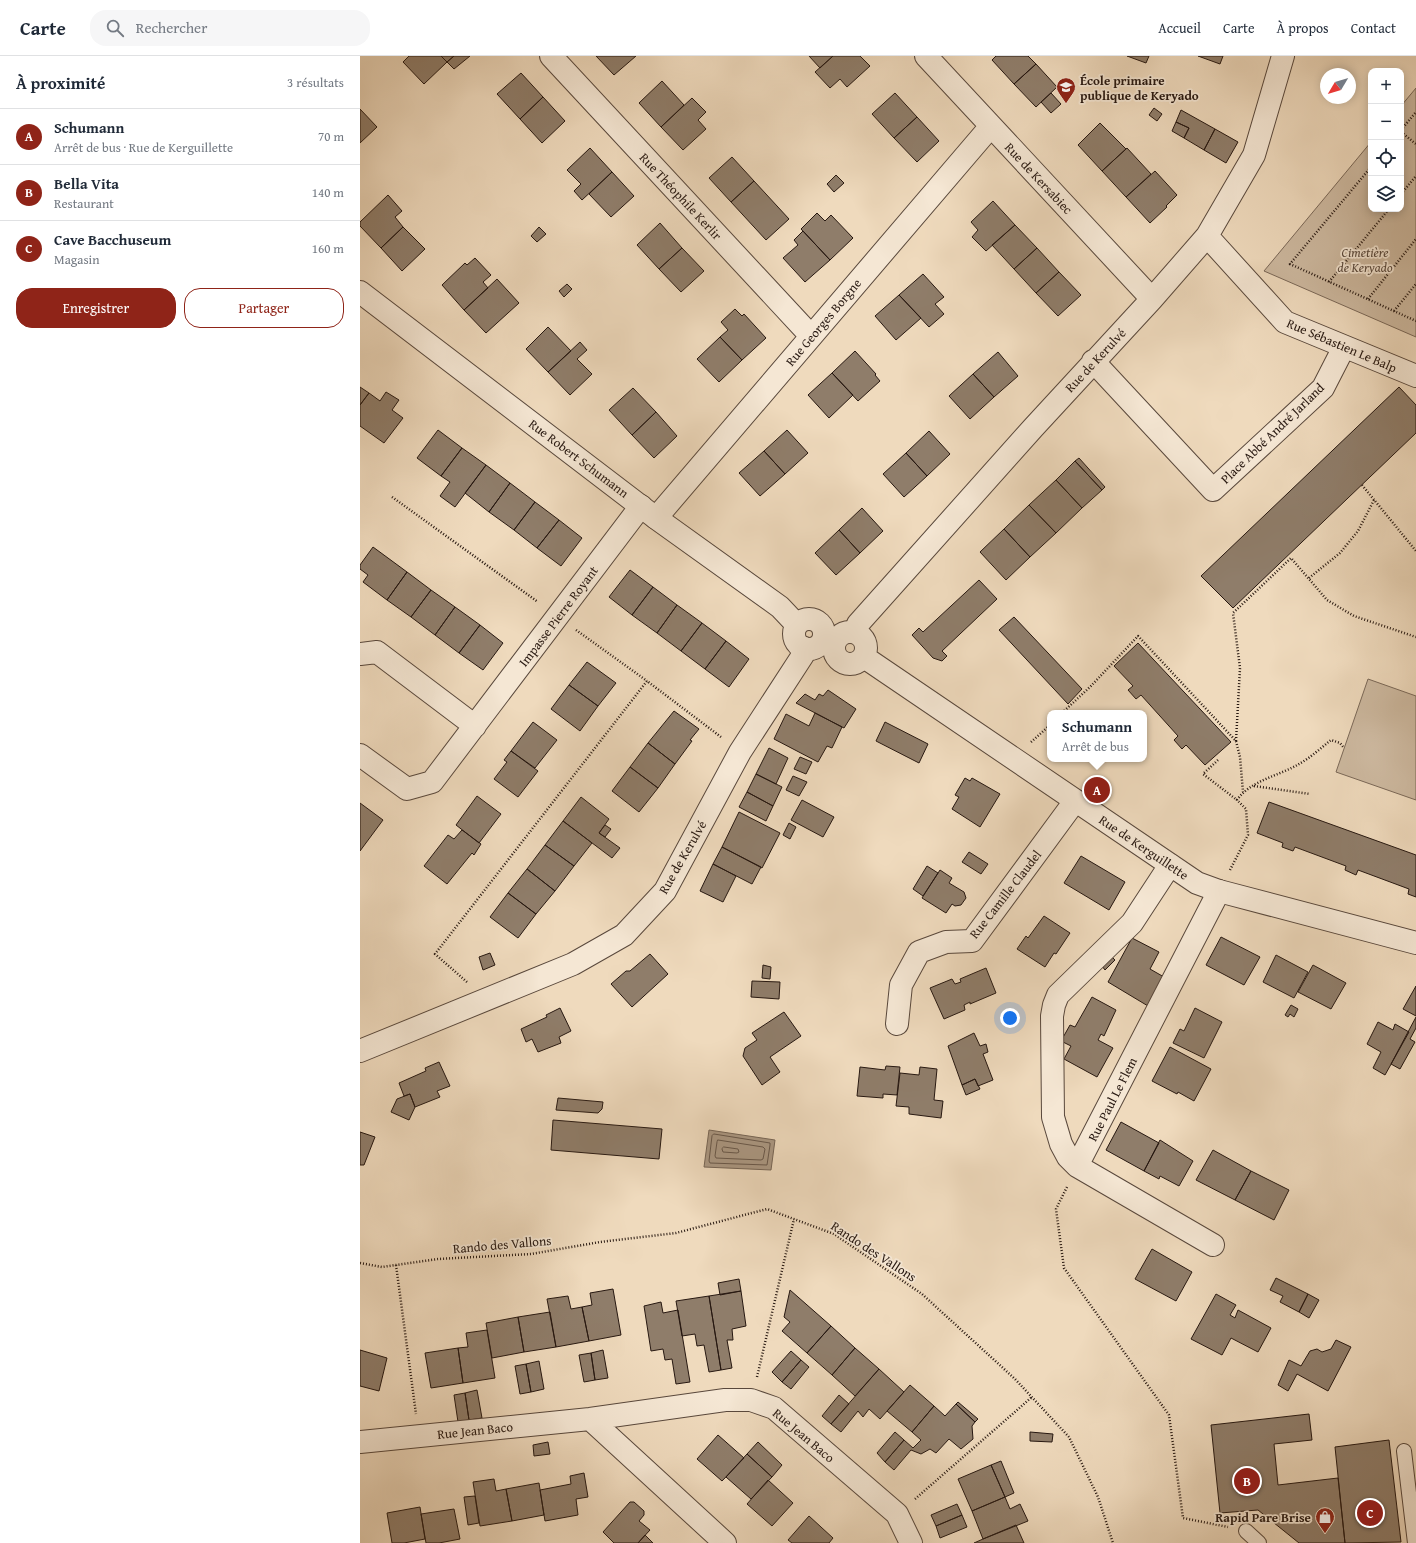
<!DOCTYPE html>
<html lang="fr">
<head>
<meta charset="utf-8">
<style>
	:root { --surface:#fff; --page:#f6f6f7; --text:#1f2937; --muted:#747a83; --line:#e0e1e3; --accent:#8f2418 }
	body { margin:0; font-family:"Gentium Book Plus",serif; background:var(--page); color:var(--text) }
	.controls { position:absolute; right:12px; top:12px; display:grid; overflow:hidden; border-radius:8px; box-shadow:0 2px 10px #0003 }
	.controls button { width:36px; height:36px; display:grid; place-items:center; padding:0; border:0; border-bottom:1px solid var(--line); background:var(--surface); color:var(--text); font:20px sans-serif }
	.compass { position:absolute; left:960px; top:12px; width:36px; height:36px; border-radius:50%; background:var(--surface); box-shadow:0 2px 10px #0003; rotate:232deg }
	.you { position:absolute; left:650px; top:962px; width:14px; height:14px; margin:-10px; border:3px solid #fff; border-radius:50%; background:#1a73e8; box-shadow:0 0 0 6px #1a73e833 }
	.badge { display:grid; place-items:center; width:26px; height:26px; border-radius:50%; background:var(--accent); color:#fff; font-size:13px; font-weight:700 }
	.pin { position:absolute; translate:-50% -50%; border:2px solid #fff; box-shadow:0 1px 4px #0006 }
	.popup { position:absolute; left:687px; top:654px; width:100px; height:52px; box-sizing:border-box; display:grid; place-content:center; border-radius:8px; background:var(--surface); filter:drop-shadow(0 1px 3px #0005); font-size:13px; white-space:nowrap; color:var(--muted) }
	.popup b { font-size:15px; color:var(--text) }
	.popup::after { content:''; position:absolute; left:50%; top:100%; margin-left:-8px; border:8px solid transparent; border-top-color:var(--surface) }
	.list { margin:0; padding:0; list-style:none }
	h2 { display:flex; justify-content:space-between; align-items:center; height:52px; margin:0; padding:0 16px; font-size:17px }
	h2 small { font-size:13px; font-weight:400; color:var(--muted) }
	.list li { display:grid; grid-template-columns:26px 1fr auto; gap:12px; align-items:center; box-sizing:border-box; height:56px; padding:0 16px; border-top:1px solid var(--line) }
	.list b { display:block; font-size:15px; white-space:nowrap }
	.list p { margin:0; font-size:13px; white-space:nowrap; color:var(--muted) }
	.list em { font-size:13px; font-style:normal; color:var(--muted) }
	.actions { display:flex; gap:8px; padding:12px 16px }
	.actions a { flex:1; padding:9px 0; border:1px solid var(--accent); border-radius:16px; text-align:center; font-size:14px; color:var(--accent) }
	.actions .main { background:var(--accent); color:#fff }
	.icon { flex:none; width:22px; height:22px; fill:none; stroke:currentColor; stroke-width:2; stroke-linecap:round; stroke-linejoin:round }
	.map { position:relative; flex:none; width:1056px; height:1487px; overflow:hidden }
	header { display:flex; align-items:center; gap:24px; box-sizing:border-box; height:56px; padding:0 20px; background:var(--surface); border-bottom:1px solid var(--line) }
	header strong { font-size:19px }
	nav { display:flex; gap:22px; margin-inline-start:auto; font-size:14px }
	.search { width:280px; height:36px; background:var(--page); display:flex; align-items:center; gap:10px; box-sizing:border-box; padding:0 14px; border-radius:16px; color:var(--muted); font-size:15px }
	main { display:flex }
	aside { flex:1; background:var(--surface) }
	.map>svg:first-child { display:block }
	.green { fill:#cdb9a0; stroke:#7a6858 }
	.water { fill:#ab9883; stroke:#766555 }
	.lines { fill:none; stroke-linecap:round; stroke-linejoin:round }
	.shore { stroke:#69584a; stroke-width:1 }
	.building { fill:#8f7d6a; stroke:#271811 }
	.service-casing { stroke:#59483c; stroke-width:16 }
	.minor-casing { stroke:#59483c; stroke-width:24 }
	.tertiary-casing { stroke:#59483c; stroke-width:24 }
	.path { stroke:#271811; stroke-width:2.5; stroke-dasharray:1 2; stroke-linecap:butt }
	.service { stroke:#f5e7d4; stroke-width:14 }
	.minor { stroke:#f5e7d4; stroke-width:22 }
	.tertiary { stroke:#f5e7d4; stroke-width:22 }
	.labels { text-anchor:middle; stroke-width:3.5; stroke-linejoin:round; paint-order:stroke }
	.poi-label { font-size:13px; font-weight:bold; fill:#271811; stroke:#f5e7d4; text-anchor:start }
	.street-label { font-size:13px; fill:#271811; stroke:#f5e7d4 }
	.park-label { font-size:13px; font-style:italic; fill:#59483c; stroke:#f5e7d4 }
</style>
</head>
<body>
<header>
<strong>Carte</strong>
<div class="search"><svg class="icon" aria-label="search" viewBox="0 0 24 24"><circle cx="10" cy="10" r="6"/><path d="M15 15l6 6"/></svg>Rechercher</div>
<nav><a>Accueil</a><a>Carte</a><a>À propos</a><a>Contact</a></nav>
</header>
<main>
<aside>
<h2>À proximité<small>3 résultats</small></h2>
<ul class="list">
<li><span class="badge">A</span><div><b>Schumann</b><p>Arrêt de bus · Rue de Kerguillette</p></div><em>70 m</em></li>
<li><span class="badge">B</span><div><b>Bella Vita</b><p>Restaurant</p></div><em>140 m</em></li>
<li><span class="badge">C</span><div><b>Cave Bacchuseum</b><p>Magasin</p></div><em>160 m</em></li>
</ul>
<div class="actions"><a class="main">Enregistrer</a><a>Partager</a></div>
</aside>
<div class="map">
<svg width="1056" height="1487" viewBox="0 0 1056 1487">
	<rect width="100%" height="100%" fill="#efdabd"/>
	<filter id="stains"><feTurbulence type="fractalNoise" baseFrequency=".005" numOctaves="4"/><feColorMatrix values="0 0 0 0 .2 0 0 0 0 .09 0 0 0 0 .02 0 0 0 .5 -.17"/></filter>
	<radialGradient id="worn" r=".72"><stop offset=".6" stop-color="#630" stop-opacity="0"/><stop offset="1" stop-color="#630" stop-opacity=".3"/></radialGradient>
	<path class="green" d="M1056,32V281L904,215L1011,86V153H1041V50Z
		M1008,623L1056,640V744L976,716Z"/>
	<path class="water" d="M349,1074L415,1084L411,1114L344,1111Z"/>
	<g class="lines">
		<path class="shore" d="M354,1078L410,1087V1089L407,1109L350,1107L349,1105L352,1080Z
			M358,1084L403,1091L405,1093L403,1103L401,1104L356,1102L355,1100L357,1086Z
			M364,1091L378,1093L379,1096L377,1097L363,1096L362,1093Z"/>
	</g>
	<path class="building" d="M49,0H81L87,6L64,28L43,6Z
		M81,0H94L87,6Z
		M94,0H110L94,13L87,6Z
		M236,0H276L254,19Z
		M449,0H473L460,12Z
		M473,0H500L510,10L487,31L480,23L470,32L455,16Z
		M636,0H668L676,8L654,28L632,4Z
		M767,0H789L786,7Z
		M838,0H863L860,8Z
		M676,8L697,31L676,51L654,28Z
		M161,17L183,41L160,63L137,38Z
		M302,25L324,49L301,71L279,47Z
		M535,37L557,61L534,82L512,58Z
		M691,37L701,48L691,57L681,46Z
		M183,41L205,65L182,87L160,63Z
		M332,42L346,56L338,64L346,73L323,94L301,71Z
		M794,52L802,58L797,65L789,59Z
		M0,53L17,71L0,87Z
		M821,54L855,73L844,94L824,82L829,72L816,66Z
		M557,61L579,85L557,106L534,82Z
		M816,66L829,72L824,82L812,75Z
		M740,67L766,93L742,115L718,89Z
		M855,73L878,86L866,107L844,94Z
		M230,92L252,116L222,144L214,135L221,128L207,114Z
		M767,92L791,118L766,141L742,115Z
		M372,101L394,125L371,146L349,122Z
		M795,115L817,139L806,150L807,151L790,167L766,141Z
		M252,116L274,140L251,161L229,138Z
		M476,119L484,127L474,136L467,128Z
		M394,125L429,163L406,184L371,146Z
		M28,139L42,155L35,161L43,171L21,192L0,170V166Z
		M633,145L655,169L626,195L612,181L618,174L611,166Z
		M457,157L465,165L471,159L493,182L470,204L441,173Z
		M300,167L322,192L299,213L277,189Z
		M655,169L677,192L654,213L632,189Z
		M43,171L65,193L42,215L21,192Z
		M179,171L186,178L177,186L171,180Z
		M443,175L470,204L445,226L423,202L438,189L434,184Z
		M322,192L344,215L321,236L299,213Z
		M677,192L699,216L676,237L654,213Z
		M115,202L131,219L123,226L128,232L104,254L82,229L105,207L107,209Z
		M699,216L721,239L698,260L676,237Z
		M563,218L584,241L575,248L584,258L569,271L539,239Z
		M137,223L159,247L126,277L104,254Z
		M207,228L212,233L204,241L199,235Z
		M539,239L561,262L536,284L515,260Z
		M375,253L382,260L384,258L406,282L382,304L360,281L368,274L361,266Z
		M188,271L211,295L188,316L166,293Z
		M360,281L382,304L359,326L337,303Z
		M220,286L227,294L217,303L232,318L210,339L188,316Z
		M495,295L516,318L515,319L520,325L498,345L472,317Z
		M638,296L658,320L634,341L613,318Z
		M472,317L493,339L469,362L448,339Z
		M613,318L634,341L610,363L589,340Z
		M0,331L9,337L0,349Z
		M1039,331L1056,349V377L873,552L841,520Z
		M273,332L296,356L272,379L249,354Z
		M26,336L39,344L32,354L43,362L24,387L0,370V349L9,337L20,345Z
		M296,356L317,380L294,402L272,379Z
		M78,374L102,392L81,420L57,402Z
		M427,374L448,397L425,418L404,395Z
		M569,375L590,398L567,420L546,397Z
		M102,392L126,409L95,451L80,440L90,426L81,420Z
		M404,395L425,418L400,440L379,417Z
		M546,397L567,420L544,441L523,418Z
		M719,402L745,431L742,434L715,405Z
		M715,405L742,434L722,452L696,424Z
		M126,409L150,427L129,456L105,437Z
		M696,424L722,452L696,477L669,449Z
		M150,427L175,446L154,474L129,456Z
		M175,446L199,464L177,492L154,474Z
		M669,449L696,477L670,501L644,473Z
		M502,452L523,475L500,497L479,474Z
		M199,464L222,482L201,510L177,492Z
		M644,473L670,501L646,524L620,496Z
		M479,474L500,497L476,519L455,497Z
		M13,491L47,516L27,544L3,526L8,519L0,513V509Z
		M270,514L293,531L272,559L249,541Z
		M47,516L71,534L51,561L27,544Z
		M619,524L637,543L582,595L587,600L582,605L573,602L552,579L559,572L563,576Z
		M293,531L317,549L297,577L272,559Z
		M71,534L95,551L75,579L51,561Z
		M317,549L342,567L321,595L297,577Z
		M95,551L120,569L99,597L75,579Z
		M654,561L722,633L708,648L639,574Z
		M342,567L366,585L345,613L321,595Z
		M120,569L143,587L123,614L99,597Z
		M366,585L389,603L369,631L345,613Z
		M778,587L871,686L845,709L826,689L822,693L814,684L818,680L781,639L776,643L768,634L773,630L754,610Z
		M227,606L256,627L238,650L209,629Z
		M209,629L238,650L220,675L191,653Z
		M468,634L496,653L484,672L436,647L445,638L455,644L459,638L463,640Z
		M314,655L339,673L330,684L332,685L315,708L288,687Z
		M455,657L482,671L472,692L467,690L458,706L414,683L426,658L449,670Z
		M173,666L197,684L175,712L151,695Z
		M525,666L568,688L559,707L516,685Z
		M288,687L315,708L298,732L270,711Z
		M409,692L428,702L416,728L396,718Z
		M151,695L178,715L158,741L134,723L147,706L144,704Z
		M440,701L452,706L446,718L434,713Z
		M270,711L298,732L279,756L252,735Z
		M396,718L422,731L413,750L387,736Z
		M433,720L447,726L439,740L426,734Z
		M605,722L610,725L612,722L640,738L620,771L592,753L599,741L595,739Z
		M387,736L413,750L406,765L379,751Z
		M117,740L141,758L119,787L96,769Z
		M221,741L249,763L239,777L260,792L252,802L203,765Z
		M442,744L474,761L463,781L431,764Z
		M909,746L1056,799V841L1048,838L1049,833L998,814L996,819L985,814L986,810L935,791L933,795L922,791L923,787L897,777Z
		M0,747L23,764L0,795Z
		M379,756L420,777L402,812L362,791Z
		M203,765L232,787L214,810L185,789Z
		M429,767L436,771L430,783L423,779Z
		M245,769L251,773L245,781L239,777Z
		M102,774L121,788L114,799L112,797L87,828L64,810L88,779L94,783Z
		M185,789L214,810L195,835L167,813Z
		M362,791L401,811L392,828L353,808Z
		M609,796L628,808L621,818L602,806Z
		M721,800L765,826L749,854L704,827Z
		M353,808L376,820L363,846L340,835Z
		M567,810L578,817L563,840L553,833Z
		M167,813L195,835L176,858L148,837Z
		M580,814L592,822L589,827L604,836L606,842L601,849L595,850L592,848L586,857L562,842Z
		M148,837L176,858L158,882L130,861Z
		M684,860L710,877L696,898L694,897L685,911L657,893L666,880L668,882Z
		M861,881L900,901L884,929L846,909Z
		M772,882L799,896L790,913L804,921L788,950L748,926Z
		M130,897L135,909L123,914L119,901Z
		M748,897L755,904L745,914L742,910Z
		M290,898L308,918L272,951L251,928L266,915H270Z
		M916,899L948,916L934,942L903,926Z
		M403,909L411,911L410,923L402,922Z
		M953,909L986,927L971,953L938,936Z
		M626,912L636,937L610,948V946L604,949L605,954L584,963L570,932L592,923L595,928L601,926L600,923Z
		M392,925L420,926L419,943L391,941Z
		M1056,930V960L1043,953Z
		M732,941L756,954L744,980L741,978L738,984L753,992L737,1021L704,1003L711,990L701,985L710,969L715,971Z
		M931,949L938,953L934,961L930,958L928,961L925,959Z
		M200,952L211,975L199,981L201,987L178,996L172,983L166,986L161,973L187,961L186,959Z
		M835,952L862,966L844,1002L813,987L820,973L824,975Z
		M424,956L441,980L410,1001L420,1016L402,1029L383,1000L385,992L397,984L392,977Z
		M1056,961V972L1050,983L1055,986L1040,1013L1031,1008Z
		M1018,966L1033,974L1035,968L1049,976L1025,1019L1013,1012L1021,996L1007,988Z
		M614,977L620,990L626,988L628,996L623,998L633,1024L618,1030L615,1023L602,1029L588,990Z
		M810,991L851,1013L834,1045L818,1036L817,1038L792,1025Z
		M79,1006L90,1030L77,1035L80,1041L55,1051L50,1038L44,1040L39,1027L66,1015L65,1012Z
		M526,1010L540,1011L537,1039L523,1038V1042L497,1040L500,1011L525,1014Z
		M560,1011L577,1013L574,1044L583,1045L581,1062L549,1058V1051L536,1050L540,1017L559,1019Z
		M615,1023L620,1033L606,1039L602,1029Z
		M50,1038L55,1051L49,1064L31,1056L37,1043Z
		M198,1042L243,1046L242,1053L238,1057L196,1054Z
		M193,1064L302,1073L299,1103L191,1094Z
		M761,1066L799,1087L784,1115L746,1094Z
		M0,1076L15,1081L4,1109H0Z
		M800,1084L833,1105L819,1130L800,1120L799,1123L784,1115Z
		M853,1094L891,1115L875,1144L836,1124Z
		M891,1115L929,1134L914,1164L875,1144Z
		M792,1193L832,1216L816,1245L775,1223Z
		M916,1222L948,1238L939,1256L920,1246L923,1240L910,1234Z
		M379,1223L381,1235L360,1239L358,1227Z
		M253,1233L261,1279L229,1285L222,1251L232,1249L230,1237Z
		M430,1234L471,1270L447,1297L422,1275L430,1266L424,1261Z
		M381,1235L386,1270L372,1273L373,1284H367L372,1312L361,1314L349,1240Z
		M856,1238L876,1249L870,1259L875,1262L878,1254L911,1272L898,1296L871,1282L862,1299L831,1283Z
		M948,1238L959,1244L949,1262L939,1256Z
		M208,1240L211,1253L222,1251L229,1285L196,1291L187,1243Z
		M349,1240L361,1314L349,1316L344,1289L337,1290L335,1278L322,1280L316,1245Z
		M301,1246L303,1257L318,1254L330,1326L316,1328L312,1303L305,1304L303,1293L291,1295L284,1250Z
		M190,1256L196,1291L164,1296L158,1261Z
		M158,1261L164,1296L132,1302L126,1267Z
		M471,1270L495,1292L472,1319L447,1297Z
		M127,1274L135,1322L103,1327L98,1292L108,1291L106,1277Z
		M976,1284L991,1291L968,1335L937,1318L928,1335L918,1329L929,1304L941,1310L950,1295L957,1293L962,1296L971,1293Z
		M98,1292L103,1327L71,1332L65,1297Z
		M495,1292L519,1313L495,1340L472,1319Z
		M0,1294L27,1302L19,1335L0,1330Z
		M243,1294L248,1322L235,1324L231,1297Z
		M431,1295L441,1304L422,1326L412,1316Z
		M231,1297L235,1324L224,1326L219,1299Z
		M441,1304L449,1311L431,1333L422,1326Z
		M179,1305L184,1333L171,1336L166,1308Z
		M166,1308L171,1336L160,1338L155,1310Z
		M519,1313L544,1336L520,1363L509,1353L503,1361L498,1355L481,1376L471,1368Z
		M550,1329L574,1350L552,1376L527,1355Z
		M117,1334L122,1362L109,1364L105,1337Z
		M105,1337L109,1364L98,1366L94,1339Z
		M479,1339L489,1348L471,1368L462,1360Z
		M598,1346L618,1363L615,1366L596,1348Z
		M596,1348L615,1366L612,1370L613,1383L601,1393L589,1383L576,1397L570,1393L561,1398L551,1394L534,1414L525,1406L544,1384L553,1392L561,1384L552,1376L574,1350L585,1360Z
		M949,1358L952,1384L914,1388L918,1429L978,1422L985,1487H939L898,1454L860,1457L851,1369Z
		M535,1376L544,1384L525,1406L517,1397Z
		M670,1376L693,1378L692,1386L670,1385Z
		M358,1379L384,1402L362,1425L337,1403Z
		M1029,1384L1041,1486L985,1487L975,1391Z
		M188,1386L190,1398L174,1400L173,1389Z
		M398,1386L422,1409L412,1421L387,1398Z
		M387,1398L412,1421L391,1443L366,1421Z
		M641,1405L654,1437L645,1441L631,1409Z
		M631,1409L645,1441L612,1455L598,1423Z
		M224,1417L228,1441L216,1443L218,1459L185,1465L180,1434L211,1428L210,1420Z
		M134,1423L136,1435L146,1433L152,1465L120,1470L113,1426Z
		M408,1424L433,1447L412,1470L387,1448Z
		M179,1427L184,1459L152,1465L146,1433Z
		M115,1440L119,1467L108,1469L104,1441Z
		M645,1441L650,1453L660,1448L668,1465L623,1483L612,1455Z
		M270,1446H274L284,1455V1459L279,1465L290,1474L278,1487H254L243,1476Z
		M597,1448L602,1459L576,1470L571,1459Z
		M60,1451L65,1483L44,1487H32L27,1457Z
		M94,1453L100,1483L79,1487H66L61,1458Z
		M602,1459L607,1471L580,1482L576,1470Z
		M449,1460L473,1482L469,1487H432L428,1484Z
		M656,1469L664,1487H614L623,1483Z
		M285,1479L293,1487H278Z"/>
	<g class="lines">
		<g class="service-casing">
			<path id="service" d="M1044,1395L1055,1487
				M886,1475L899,1487"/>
		</g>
		<g class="minor-casing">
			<path id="minor" d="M191,0L451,280
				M566,0L792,243
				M847,180L925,266L1056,320
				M733,305L853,434L963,332L984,291
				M296,462L631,70
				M495,576L498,568L673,372L792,243L847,180L894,99L923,0
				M0,598L17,596L115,670
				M0,699L47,733L72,726L281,450
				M537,968L541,929L559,896L586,886L612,885L715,745
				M0,995L213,908L264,879L305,835L380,696L443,599L444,592
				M717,1110L708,1101L701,1088L693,1061L692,960L694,949L698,939L772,867L810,809
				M853,1189L717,1110L859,835
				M230,1363L365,1487
				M0,1386L230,1363L365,1344H391L414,1352L537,1458L551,1487"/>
		</g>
		<g class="tertiary-casing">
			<path id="tertiary" d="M0,236L296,462L420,551L437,569
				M434 578a15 15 0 1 1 30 0a15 15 0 1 1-30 0Z
				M474 592a16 16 0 1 1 32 0a16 16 0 1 1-32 0Z
				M504,601L837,827L859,835L1056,887"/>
		</g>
		<path class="path" d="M1041,74L1056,56
			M1041,76L1056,88
			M1011,111L930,208L1056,265
			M1041,138L1056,120
			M969,226L1029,153
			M1008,243L1056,183
			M1034,255L1056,228
			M1002,429L1056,495
			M32,441L178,546
			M949,522L980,497L998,475L1014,444
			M216,574L287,625
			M702,657L731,630L778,580L876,685L880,701L883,736
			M876,685L880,612L873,557L931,502L967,544L994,560L1056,581
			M671,686L690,669
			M858,704L843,718L877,744
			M894,730L950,738
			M870,814L888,779L886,753L877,744C891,724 919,720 939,708C950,702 961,692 971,684L980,687L984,692
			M107,926L75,898L287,625L361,681
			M707,1131L696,1153L704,1212L809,1359L823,1462L868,1471
			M0,1207L22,1211L78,1203L171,1198L240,1186L316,1177L407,1153L474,1178L562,1238L655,1323L709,1381L738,1441L753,1487
			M36,1209L56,1358
			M397,1321L434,1163
			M555,1443L672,1341"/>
		<use href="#service" class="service"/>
		<use href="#minor" class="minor"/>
		<use href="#tertiary" class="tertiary"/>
	</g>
	<defs>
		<g id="school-pin" transform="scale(1)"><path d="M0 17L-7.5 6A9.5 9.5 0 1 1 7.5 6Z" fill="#8f2418" stroke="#f5e7d4"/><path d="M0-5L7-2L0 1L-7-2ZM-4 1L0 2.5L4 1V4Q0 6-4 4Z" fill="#fff"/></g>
		<g id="shop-pin" transform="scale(1)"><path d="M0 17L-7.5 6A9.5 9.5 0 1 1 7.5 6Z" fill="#8f2418" stroke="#f5e7d4"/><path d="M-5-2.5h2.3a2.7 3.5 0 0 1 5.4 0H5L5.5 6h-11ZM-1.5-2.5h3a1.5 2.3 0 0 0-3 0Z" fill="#fff"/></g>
	</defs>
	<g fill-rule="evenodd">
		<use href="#school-pin" x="706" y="31"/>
		<use href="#shop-pin" x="965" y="1461"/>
	</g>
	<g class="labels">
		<g class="poi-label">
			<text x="720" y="29">École primaire<tspan x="720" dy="15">publique de Keryado</tspan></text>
			<text x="951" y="1466" text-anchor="end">Rapid Pare Brise</text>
		</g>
		<g class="street-label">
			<text transform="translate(679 122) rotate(47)" y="5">Rue de Kersabiec</text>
			<text transform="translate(321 140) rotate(47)" y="5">Rue Théophile Kerlir</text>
			<text transform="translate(463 266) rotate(-50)" y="5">Rue Georges Borgne</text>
			<text transform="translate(982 289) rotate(23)" y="5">Rue Sébastien Le Balp</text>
			<text transform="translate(735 304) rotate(-47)" y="5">Rue de Kerulvé</text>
			<text transform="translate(912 377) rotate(-44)" y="5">Place Abbé André Jarland</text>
			<text transform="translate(219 402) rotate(37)" y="5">Rue Robert Schumann</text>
			<text transform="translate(198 560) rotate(-53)" y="5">Impasse Pierre Royant</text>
			<text transform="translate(784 791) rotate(34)" y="5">Rue de Kerguillette</text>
			<text transform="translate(322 801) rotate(-60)" y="5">Rue de Kerulvé</text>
			<text transform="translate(645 838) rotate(-52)" y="5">Rue Camille Claudel</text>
			<text transform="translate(752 1043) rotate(-63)" y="5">Rue Paul Le Flem</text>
			<text transform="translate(142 1188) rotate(-5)" y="5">Rando des Vallons</text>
			<text transform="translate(514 1195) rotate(33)" y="5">Rando des Vallons</text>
			<text transform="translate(115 1374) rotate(-6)" y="5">Rue Jean Baco</text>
			<text transform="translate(444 1379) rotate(40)" y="5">Rue Jean Baco</text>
		</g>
		<g class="park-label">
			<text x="1005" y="201">Cimetière<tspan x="1005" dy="15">de Keryado</tspan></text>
		</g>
	</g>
	<rect width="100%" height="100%" filter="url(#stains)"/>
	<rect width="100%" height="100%" fill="url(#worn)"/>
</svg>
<div class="controls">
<button>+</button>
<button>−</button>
<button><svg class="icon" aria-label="locate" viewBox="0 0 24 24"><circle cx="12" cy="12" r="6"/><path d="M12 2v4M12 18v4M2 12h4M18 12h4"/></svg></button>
<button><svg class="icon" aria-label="layers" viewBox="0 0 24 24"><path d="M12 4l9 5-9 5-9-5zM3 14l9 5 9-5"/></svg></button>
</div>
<svg class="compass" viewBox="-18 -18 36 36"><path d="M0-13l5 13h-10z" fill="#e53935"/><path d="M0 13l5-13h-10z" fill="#747a83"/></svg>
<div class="you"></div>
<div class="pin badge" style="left:737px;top:734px">A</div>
<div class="popup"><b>Schumann</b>Arrêt de bus</div>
<div class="pin badge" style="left:887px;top:1425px">B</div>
<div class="pin badge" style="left:1010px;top:1457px">C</div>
</div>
</main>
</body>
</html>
